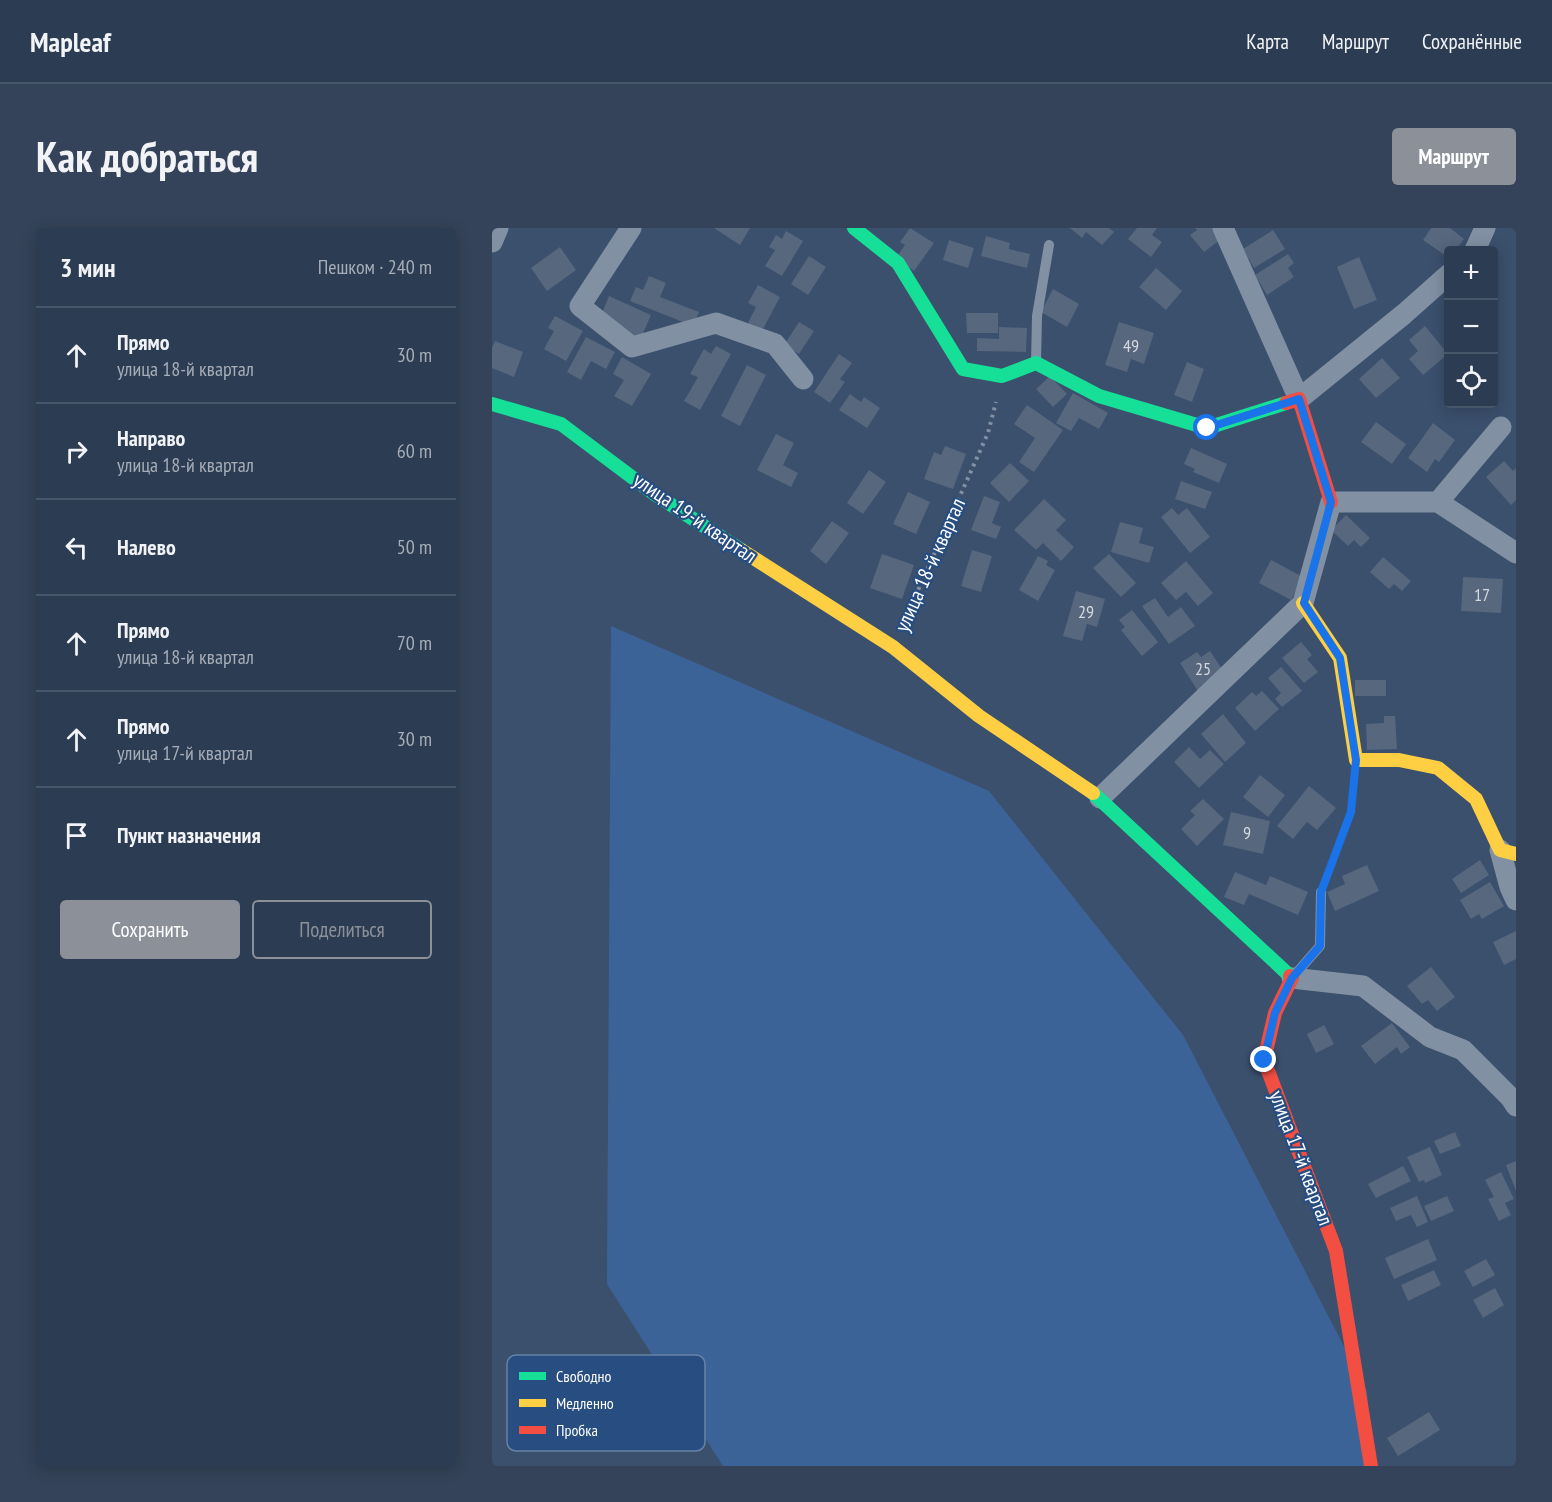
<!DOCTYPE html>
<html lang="ru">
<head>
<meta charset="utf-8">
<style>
	:root { --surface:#2c3c52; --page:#344359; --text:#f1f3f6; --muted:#a6adb8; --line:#485669; --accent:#8c9099 }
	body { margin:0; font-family:"PT Sans Narrow",sans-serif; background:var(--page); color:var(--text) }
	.controls { position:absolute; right:18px; top:18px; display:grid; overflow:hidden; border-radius:6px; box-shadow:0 3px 15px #0003 }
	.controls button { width:54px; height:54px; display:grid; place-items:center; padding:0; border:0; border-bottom:2px solid var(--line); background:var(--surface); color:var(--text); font:30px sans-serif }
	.stop { position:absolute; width:18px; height:18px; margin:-14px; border:4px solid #1a73e8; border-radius:50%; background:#fff }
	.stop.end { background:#1a73e8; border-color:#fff; box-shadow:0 2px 6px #0008 }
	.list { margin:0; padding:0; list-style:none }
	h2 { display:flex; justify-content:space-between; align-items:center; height:78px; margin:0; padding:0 24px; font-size:26px }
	h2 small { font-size:20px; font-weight:400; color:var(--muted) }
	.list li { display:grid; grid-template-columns:39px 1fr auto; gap:18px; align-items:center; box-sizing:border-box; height:96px; padding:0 24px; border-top:2px solid var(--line) }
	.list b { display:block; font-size:22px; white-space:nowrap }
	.list p { margin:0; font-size:20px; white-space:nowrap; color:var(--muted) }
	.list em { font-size:20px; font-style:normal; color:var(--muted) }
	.actions { display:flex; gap:12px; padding:18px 24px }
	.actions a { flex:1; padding:14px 0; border:2px solid var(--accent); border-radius:6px; text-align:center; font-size:21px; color:var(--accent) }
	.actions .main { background:var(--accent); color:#fff }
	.icon { flex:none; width:33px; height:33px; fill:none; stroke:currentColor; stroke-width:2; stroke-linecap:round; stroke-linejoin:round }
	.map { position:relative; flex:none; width:1024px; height:1238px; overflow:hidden; border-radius:6px }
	header { display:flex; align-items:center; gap:36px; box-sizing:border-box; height:84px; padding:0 30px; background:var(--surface); border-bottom:2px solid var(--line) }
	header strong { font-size:28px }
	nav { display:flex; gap:33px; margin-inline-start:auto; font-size:21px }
	.intro { display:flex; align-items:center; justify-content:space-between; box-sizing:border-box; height:144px; padding:0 36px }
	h1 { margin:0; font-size:42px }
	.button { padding:15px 27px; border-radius:6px; background:var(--accent); color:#fff; font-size:21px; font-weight:700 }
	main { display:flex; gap:36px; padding:0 36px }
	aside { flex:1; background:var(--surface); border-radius:6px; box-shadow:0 3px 15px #0003 }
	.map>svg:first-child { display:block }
	.green { fill:#3c6397 }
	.building { fill:#56677e }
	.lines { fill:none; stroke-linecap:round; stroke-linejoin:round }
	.path { stroke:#8190a3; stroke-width:4; stroke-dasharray:3 4.5; stroke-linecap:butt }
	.lane { stroke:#8190a3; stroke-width:10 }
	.street { stroke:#8190a3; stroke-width:21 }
	.fast { stroke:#16e098; stroke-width:14 }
	.slow { stroke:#ffcf43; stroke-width:14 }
	.jam { stroke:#f24e42; stroke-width:14 }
	.route { stroke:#1a73e8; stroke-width:8 }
	.labels { text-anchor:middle; stroke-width:4.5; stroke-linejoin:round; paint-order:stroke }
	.number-label { font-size:18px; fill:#d5d9df }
	.street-label { font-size:21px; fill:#fff; stroke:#274d81 }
	.key { fill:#274d81; stroke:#6882a7; stroke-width:1.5 }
	.key-label { font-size:16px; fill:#fff }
</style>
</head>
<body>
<header>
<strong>Mapleaf</strong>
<nav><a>Карта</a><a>Маршрут</a><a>Сохранённые</a></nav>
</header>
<div class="intro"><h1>Как добраться</h1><a class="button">Маршрут</a></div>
<main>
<aside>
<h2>3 мин<small>Пешком · 240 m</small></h2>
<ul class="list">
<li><svg class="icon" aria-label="ahead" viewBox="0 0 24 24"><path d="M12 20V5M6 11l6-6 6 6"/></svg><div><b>Прямо</b><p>улица 18-й квартал</p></div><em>30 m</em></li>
<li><svg class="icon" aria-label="right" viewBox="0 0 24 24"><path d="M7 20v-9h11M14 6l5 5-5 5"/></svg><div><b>Направо</b><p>улица 18-й квартал</p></div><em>60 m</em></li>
<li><svg class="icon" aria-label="left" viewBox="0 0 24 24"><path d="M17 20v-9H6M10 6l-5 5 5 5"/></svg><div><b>Налево</b></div><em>50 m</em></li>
<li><svg class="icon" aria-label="ahead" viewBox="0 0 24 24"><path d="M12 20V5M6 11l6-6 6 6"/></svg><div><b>Прямо</b><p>улица 18-й квартал</p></div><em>70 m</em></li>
<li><svg class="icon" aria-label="ahead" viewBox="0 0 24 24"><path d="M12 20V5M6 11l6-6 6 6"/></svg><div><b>Прямо</b><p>улица 17-й квартал</p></div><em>30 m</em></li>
<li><svg class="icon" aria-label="arrive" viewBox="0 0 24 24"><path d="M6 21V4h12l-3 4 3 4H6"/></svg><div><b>Пункт назначения</b></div></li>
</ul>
<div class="actions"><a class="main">Сохранить</a><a>Поделиться</a></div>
</aside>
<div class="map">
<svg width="1024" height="1238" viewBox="0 0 1024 1238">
	<rect width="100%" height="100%" fill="#3b506d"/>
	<path class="green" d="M119,398L497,563L691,807L875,1163L879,1238H231L115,1056Z"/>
	<path class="building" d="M222,0H258L248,17Z
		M418,0L442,15L422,43L404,30L413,17L408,14Z
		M578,0H617L622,4L610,17L594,4L590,10Z
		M645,0H665L660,7L670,14L659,29L636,11Z
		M703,0H726L732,9L712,24L698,7L705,2Z
		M939,0H958L972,11L964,22H957V30L931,12Z
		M781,2L793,21L762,40L751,21Z
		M294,3L311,13L290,48L273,38L283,22L277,19L284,7L290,11Z
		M494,8L518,15L517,21L538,26L535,40L489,28Z
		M457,12L482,20L476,40L451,32Z
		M68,19L84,42L55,63L39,40Z
		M796,26L802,35L796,40L802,49L775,67L763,47Z
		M317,28L334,39L316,67L299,56Z
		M867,29L885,72L862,81L845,39Z
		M664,40L690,63L674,82L647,59Z
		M157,48L174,55L168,69L207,84L201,98L138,73L144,59L151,62Z
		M266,57L288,69L270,103L256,95L264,79L256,75Z
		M561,61L587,76L575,99L549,84Z
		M117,68L159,87L148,112L108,90Z
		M474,85H506V105H475Z
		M63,88L91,103L74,133L52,121L62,103L56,100Z
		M307,94L322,103L307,126L292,117Z
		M627,94L662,105L652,136L639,131L635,144L613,137Z
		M933,98L956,126L931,147L917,131L926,123L917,112Z
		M507,99L535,100L534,124L485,123V110L507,111Z
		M94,109L123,124L114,141L99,133L89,152L75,144Z
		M3,113L31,124L22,149L0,140V120Z
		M224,118L239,126L208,182L192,173L206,149L198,146L212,121L219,126Z
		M347,126L360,135L348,151L353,154L338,175L322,164Z
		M130,129L159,146L140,178L122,168L132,152L121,146Z
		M890,130L908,150L884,170L867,151Z
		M695,134L712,141L700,174L682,167Z
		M255,137L274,147L248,198L229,188Z
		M558,148L575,166L561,179L544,161Z
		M581,165L616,185L607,201L587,190L579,203L564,195Z
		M358,166L369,174L372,169L388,180L375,200L347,182Z
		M535,177L571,202L542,244L527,234L543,210L522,196Z
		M884,194L914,216L900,236L869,214Z
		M941,195L963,212L947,234L943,231L935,244L916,230Z
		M284,206L302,215L291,237L306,245L299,259L265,242Z
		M453,218L474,226L461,261L432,251L442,224L449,227Z
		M699,220L735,236L727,255L701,244L703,241L692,236Z
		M1012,233L1021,243L1024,240V272L1019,277L994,249Z
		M518,235L537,253L517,274L498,255Z
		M377,242L394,254L371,286L355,275Z
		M689,253L720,264L713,281L683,271Z
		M416,264L438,274L424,306L401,296Z
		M492,268L508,274L500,295L509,299L504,311L479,302Z
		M552,271L574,292L564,302L582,319L569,333L551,315L544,322L522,302Z
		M680,280L686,287L695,280L718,309L698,325L669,289Z
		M854,287L878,310L869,319L862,312L856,318L839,302Z
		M340,293L357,305L334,336L318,323Z
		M628,294L651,300L647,315L662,319L657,335L619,324Z
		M480,322L500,328L489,364L469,358Z
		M390,326L422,337L410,371L378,360Z
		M617,326L644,355L629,369L601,340Z
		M546,328L556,333L554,337L563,342L546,373L527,362Z
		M891,329L919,353L910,363L902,356L897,361L878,344Z
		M779,332L811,349L799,372L767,355Z
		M694,333L721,365L706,378L694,364L684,372L669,355Z
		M971,349L1011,351L1009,385L969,383Z
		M584,363L613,371L605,399L595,396L590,413L571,408Z
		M663,370L676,389L689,379L703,398L677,416L650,378Z
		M640,382L666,414L650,428L629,402L633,399L627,392Z
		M809,414L820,427L815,431L826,444L812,455L790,430Z
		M718,423L734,447L707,465L688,435L705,424L709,429Z
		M789,439L810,463L790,479L783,471L789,465L776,450Z
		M863,452H894V468H863Z
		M770,463L787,481L763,503L743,480L760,464L764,468Z
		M731,486L754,515L733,534L709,506Z
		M892,488H903L905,521L875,522L874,496L892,495Z
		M697,519L708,531L718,522L732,536L707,560L682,534Z
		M768,547L793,567L776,589L751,569Z
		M817,558L844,580L825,602L815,594L801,611L785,598Z
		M711,571L732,591L705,618L689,601L703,587L698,583Z
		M739,584L778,593L771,626L731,617Z
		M988,632L997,647L969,665L960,651Z
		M875,637L887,663L843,683L835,664L853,656L850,648Z
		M743,644L774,657L778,648L816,664L806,687L757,666L752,677L732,669Z
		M998,654L1012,678L990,691L987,686L979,691L968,672Z
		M1024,703V731L1012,737L1001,714Z
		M939,739L963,769L945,783L936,772L930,776L915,758Z
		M900,795L918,819L909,826L905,819L883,836L869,818Z
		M832,797L842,816L824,825L815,806Z
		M963,904L969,918L948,926L942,913Z
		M938,919L950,947L933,955L932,952L927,954L915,929Z
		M1024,933V963L1014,937Z
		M911,938L919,953L884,970L876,956Z
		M1009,944L1022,971L1013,975L1019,987L1007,993L996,971L1002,969L993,952Z
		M925,968L936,994L925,999L919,987L904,993L898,980Z
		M955,968L962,983L939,993L932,978Z
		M936,1011L945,1032L902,1051L893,1030Z
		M994,1031L1003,1047L981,1059L972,1043Z
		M942,1042L949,1057L916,1073L909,1057Z
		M1003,1060L1012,1077L991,1090L981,1072Z
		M937,1184L948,1202L906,1228L895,1210Z"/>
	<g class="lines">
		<path class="path" d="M411,396L496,205L504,174
			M834,650L859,584L861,557"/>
		<path class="lane" d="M544,135L545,88L557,17
			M800,750L828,718L829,664"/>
		<path class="street" d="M139,0L88,78L140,119L224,95L283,116L311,151
			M731,0L807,171L912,86L957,46
			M0,14L6,0
			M983,22L993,0
			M946,274L1024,325
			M608,570L811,375L839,274H946L1009,199
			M1008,622L1018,659L1024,672
			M800,750L871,758L938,809L971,822L1018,869L1024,878"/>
		<path class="fast" d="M362,0L406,35L471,141L510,148L544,135L607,168L715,200L794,175
			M0,176L69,196L161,265L249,322
			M601,565L798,748"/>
		<path class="slow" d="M249,322L401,419L487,488L601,565
			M811,375L848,430L864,532H907L946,540L984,571L1008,622L1024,626"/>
		<path class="jam" d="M794,175L807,171L839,274
			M798,748L800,750L783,785L772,832L844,1023L879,1238"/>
	</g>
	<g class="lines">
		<path class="route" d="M715,200L807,171L839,274L812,375L848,430L864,532L859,584L829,664L828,718L800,750L783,785L772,832"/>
	</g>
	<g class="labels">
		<g class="number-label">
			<text x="639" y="124">49</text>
			<text x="990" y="373">17</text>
			<text x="594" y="390">29</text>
			<text x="711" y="447">25</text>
			<text x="755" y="611">9</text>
		</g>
		<g class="street-label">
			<text transform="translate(203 290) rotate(34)" y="7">улица 19-й квартал</text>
			<text transform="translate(438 337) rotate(-66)" y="7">улица 18-й квартал</text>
			<text transform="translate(809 930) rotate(69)" y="7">улица 17-й квартал</text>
		</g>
	</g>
	<rect x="15" y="1127" width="198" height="96" rx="9" class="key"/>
	<rect x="27" y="1144" width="27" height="8" fill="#16e098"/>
	<rect x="27" y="1171" width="27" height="8" fill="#ffcf43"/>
	<rect x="27" y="1198" width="27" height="8" fill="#f24e42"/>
	<g class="key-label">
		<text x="64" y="1154">Свободно</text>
		<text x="64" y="1181">Медленно</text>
		<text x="64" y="1208">Пробка</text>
	</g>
</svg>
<div class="controls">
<button>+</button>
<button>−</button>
<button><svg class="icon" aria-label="locate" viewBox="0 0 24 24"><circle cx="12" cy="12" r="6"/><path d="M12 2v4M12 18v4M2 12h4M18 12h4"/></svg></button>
</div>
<div class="stop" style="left:715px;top:200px"></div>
<div class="stop end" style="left:772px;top:832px"></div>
</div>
</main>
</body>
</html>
